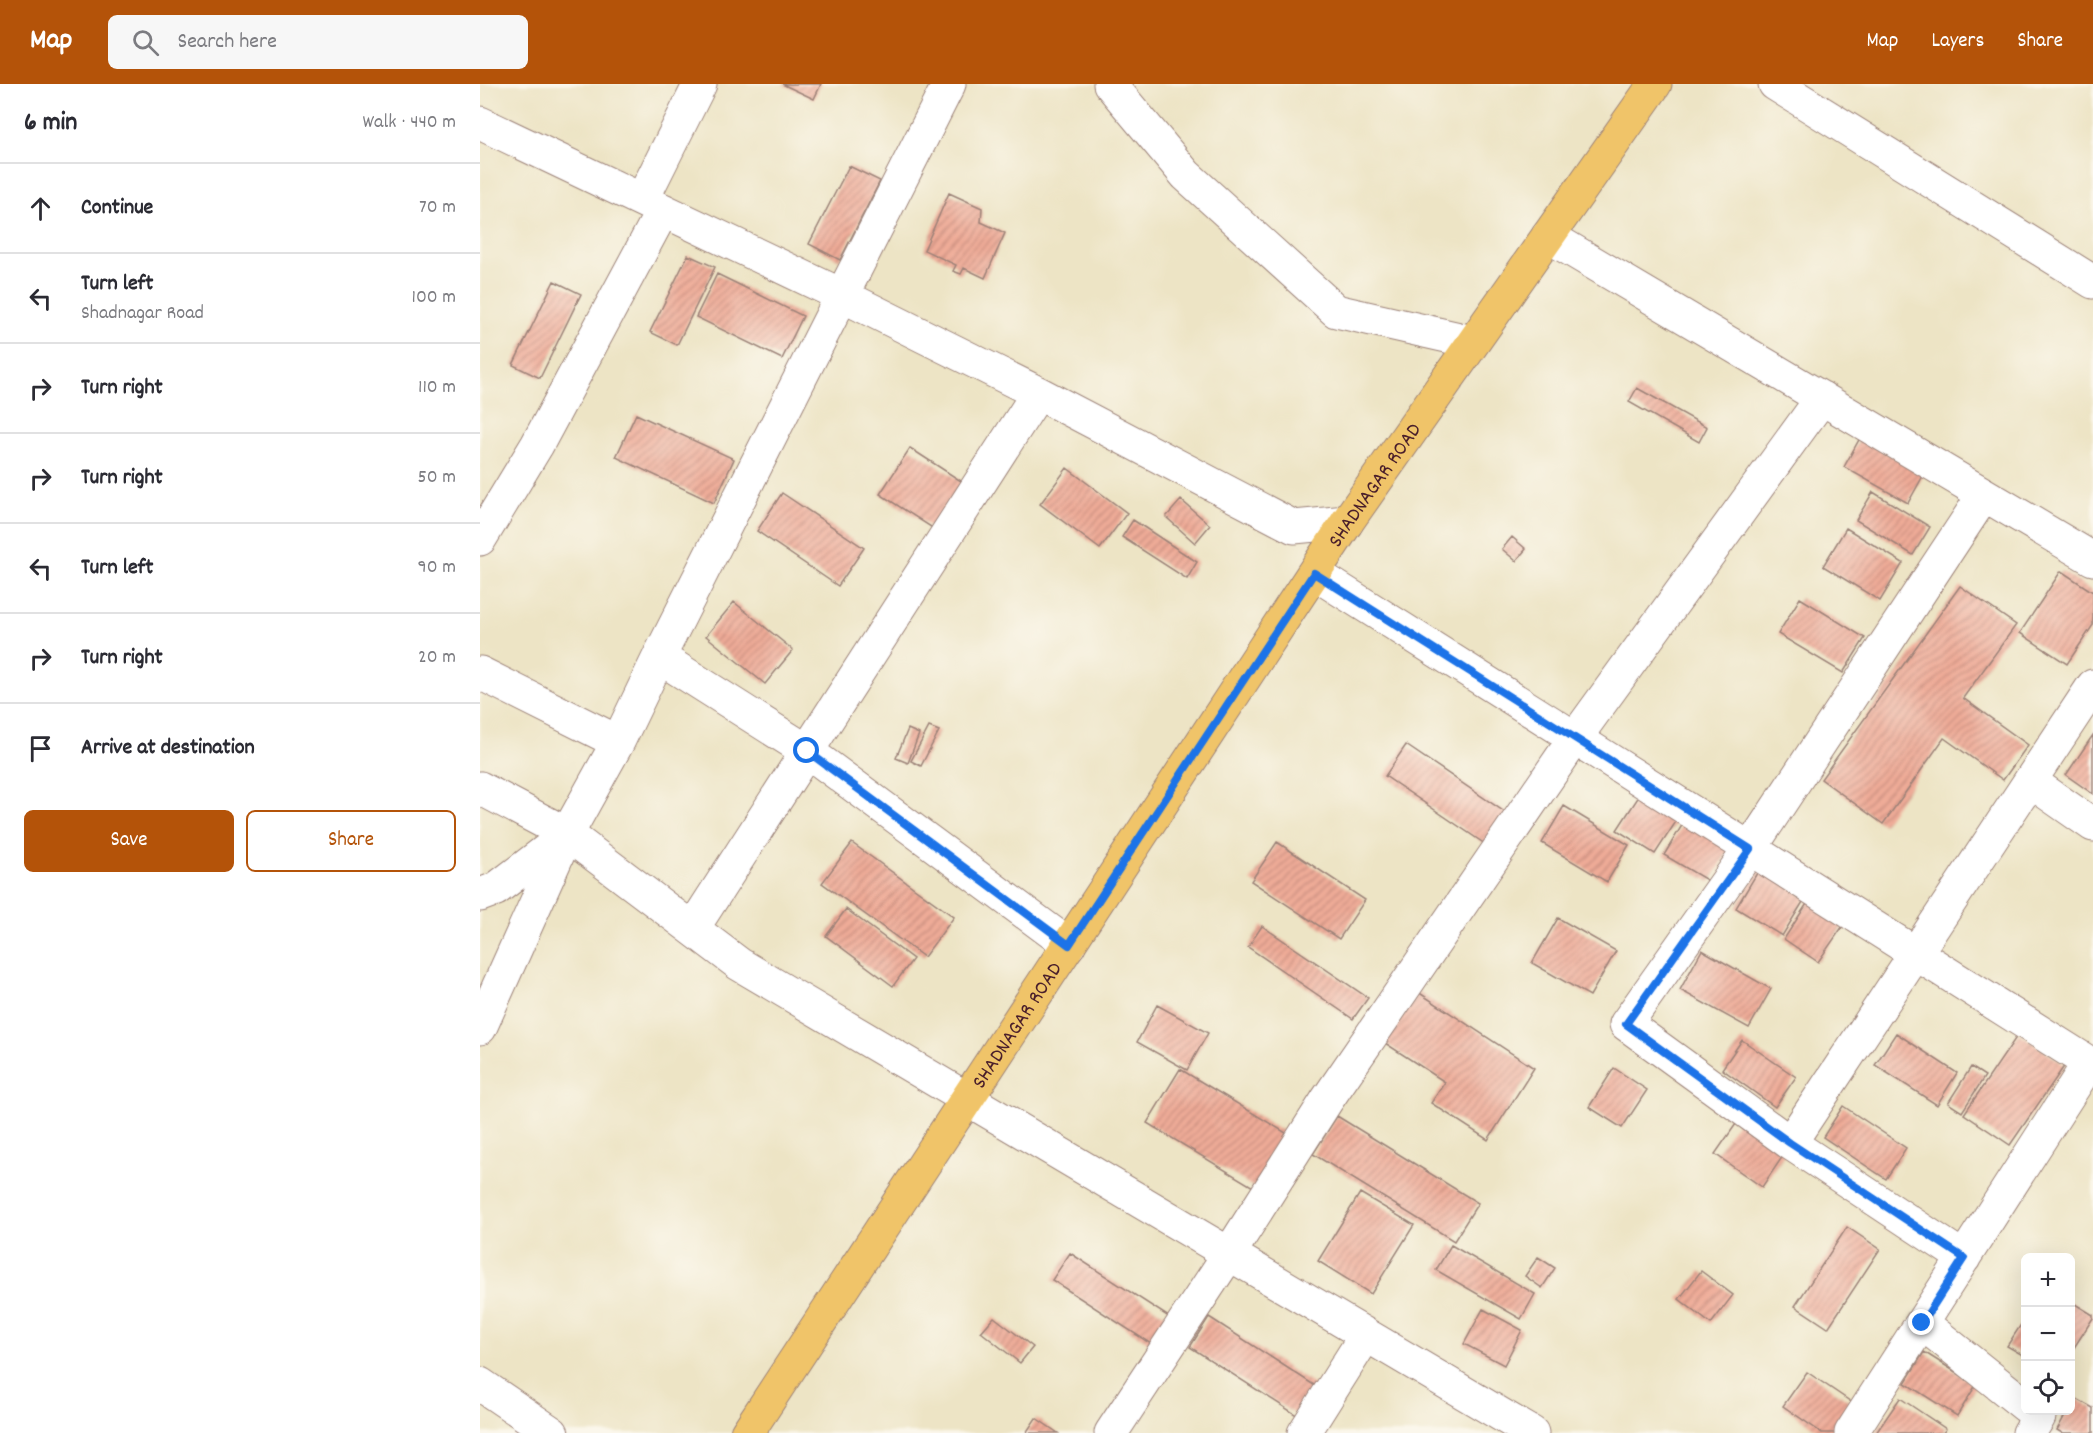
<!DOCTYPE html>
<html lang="en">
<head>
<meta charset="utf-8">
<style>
	:root { --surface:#fff; --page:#f7f7f7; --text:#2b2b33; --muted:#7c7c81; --line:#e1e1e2; --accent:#b45309 }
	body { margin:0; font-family:Dekko,sans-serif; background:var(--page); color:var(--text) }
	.controls { position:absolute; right:18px; bottom:18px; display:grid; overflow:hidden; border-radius:9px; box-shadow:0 6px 24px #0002 }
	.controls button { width:54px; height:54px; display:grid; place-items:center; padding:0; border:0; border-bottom:2px solid var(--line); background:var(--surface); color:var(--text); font:30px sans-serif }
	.stop { position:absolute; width:18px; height:18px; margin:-14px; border:4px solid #1a73e8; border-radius:50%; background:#fff }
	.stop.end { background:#1a73e8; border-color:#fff; box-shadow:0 2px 6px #0008 }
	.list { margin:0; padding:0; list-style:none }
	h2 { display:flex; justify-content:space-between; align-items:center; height:78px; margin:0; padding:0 24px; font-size:26px }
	h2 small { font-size:20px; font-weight:400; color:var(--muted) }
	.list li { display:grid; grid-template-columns:39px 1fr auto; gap:18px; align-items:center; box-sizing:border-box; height:90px; padding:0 24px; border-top:2px solid var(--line) }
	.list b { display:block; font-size:22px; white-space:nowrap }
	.list p { margin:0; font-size:20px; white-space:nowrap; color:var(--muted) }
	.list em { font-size:20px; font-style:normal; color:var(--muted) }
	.actions { display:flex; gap:12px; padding:18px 24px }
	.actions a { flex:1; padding:14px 0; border:2px solid var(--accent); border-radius:9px; text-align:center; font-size:21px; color:var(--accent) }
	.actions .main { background:var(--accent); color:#fff }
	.icon { flex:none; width:33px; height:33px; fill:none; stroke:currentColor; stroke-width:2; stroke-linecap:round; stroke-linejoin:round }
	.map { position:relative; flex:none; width:1613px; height:1349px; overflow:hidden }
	header { display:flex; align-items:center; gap:36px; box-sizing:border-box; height:84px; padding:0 30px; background:var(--accent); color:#fff }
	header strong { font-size:28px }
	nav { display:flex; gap:33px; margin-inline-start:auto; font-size:21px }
	.search { width:420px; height:54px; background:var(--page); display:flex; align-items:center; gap:15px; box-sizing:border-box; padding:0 21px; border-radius:9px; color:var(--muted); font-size:22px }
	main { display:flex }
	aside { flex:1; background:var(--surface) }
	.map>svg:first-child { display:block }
	.building { fill:url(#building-hatch) }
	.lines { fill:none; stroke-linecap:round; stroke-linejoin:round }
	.minor-casing { stroke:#9c8278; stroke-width:35 }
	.major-casing { stroke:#9c8278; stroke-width:35 }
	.minor { stroke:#fff; stroke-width:33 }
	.major { stroke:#f0c469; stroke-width:33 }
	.route { stroke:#1a73e8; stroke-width:8 }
	.labels { text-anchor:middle; stroke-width:4.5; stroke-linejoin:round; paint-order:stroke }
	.street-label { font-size:21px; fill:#4a1f2b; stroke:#fbf7ec }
</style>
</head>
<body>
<header>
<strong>Map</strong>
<div class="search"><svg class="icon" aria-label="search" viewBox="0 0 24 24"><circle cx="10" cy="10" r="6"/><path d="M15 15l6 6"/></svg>Search here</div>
<nav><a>Map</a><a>Layers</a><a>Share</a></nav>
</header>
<main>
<aside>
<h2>6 min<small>Walk · 440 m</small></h2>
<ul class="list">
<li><svg class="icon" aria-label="ahead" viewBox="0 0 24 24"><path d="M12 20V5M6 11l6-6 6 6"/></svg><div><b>Continue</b></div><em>70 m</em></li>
<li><svg class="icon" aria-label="left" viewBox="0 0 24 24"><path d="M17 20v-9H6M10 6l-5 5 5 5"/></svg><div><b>Turn left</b><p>Shadnagar Road</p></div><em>100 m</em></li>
<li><svg class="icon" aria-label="right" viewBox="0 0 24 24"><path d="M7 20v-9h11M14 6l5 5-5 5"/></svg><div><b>Turn right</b></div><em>110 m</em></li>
<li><svg class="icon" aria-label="right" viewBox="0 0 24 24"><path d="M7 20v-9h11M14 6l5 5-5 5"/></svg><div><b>Turn right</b></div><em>50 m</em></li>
<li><svg class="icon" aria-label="left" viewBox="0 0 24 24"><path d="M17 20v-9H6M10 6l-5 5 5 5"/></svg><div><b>Turn left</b></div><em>90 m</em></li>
<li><svg class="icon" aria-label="right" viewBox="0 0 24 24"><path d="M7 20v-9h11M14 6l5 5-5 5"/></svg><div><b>Turn right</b></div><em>20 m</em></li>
<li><svg class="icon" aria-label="arrive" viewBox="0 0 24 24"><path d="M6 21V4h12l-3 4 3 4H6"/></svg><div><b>Arrive at destination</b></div></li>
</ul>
<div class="actions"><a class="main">Save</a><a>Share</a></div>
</aside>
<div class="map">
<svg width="1613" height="1349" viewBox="0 0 1613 1349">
	<defs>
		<pattern id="building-hatch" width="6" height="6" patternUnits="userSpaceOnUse" patternTransform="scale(1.5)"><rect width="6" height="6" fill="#efac98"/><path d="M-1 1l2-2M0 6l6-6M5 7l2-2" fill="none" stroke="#c48b7c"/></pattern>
	</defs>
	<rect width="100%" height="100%" fill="#fbf7ec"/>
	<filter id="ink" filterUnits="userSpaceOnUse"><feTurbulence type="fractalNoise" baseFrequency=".0167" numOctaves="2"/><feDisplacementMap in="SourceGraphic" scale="12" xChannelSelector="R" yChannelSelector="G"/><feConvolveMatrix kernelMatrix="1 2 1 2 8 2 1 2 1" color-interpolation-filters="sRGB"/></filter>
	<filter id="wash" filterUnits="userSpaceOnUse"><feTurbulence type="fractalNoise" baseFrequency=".008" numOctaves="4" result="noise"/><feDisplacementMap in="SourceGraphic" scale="24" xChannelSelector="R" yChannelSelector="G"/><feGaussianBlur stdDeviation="1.35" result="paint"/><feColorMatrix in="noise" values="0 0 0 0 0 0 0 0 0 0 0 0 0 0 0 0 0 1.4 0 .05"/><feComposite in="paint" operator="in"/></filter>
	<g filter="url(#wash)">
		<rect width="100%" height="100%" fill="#ede4c5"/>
		<g id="blocks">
			<path class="building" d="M302,0H341L334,15Z
				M369,82L400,97L360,176L329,160Z
				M469,109L502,124L501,138L525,149L505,194L484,184L481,190L473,187L476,181L444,166Z
				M208,171L235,183L197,261L170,248Z
				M237,190L323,232L302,275L216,233Z
				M74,197L101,210L60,294L33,281Z
				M1157,304L1227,343L1219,358L1149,318Z
				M156,330L254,375L234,419L136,373Z
				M1380,354L1444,390L1428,419L1364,383Z
				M430,364L484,399L454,445L400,410Z
				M587,384L647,429L620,465L560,420Z
				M1393,408L1450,443L1433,471L1376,436Z
				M302,409L384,464L358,502L277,447Z
				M701,416L730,441L715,459L686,433Z
				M653,436L717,478L707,495L642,453Z
				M1366,444L1423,479L1400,517L1343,482Z
				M1032,453L1046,465L1036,477L1022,465Z
				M1581,487L1613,508V541L1587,580L1540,549Z
				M1480,502L1536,541L1483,614L1548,661L1523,696L1464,654L1403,740L1341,695Z
				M1320,514L1385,554L1363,589L1298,550Z
				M254,518L313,566L285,600L226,552Z
				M449,643L459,647L441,682L431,677Z
				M428,645L439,650L428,679L416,674Z
				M1613,651V710L1586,691Z
				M926,661L1029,731L1008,762L905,692Z
				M1161,709L1199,733L1175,770L1137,746Z
				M1084,722L1149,761L1127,798L1062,759Z
				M1207,733L1253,760L1230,798L1184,771Z
				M797,758L885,816L859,855L771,797Z
				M372,759L474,833L444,873L342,799Z
				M1280,784L1326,813L1302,852L1256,824Z
				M1330,815L1365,839L1338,878L1304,855Z
				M366,825L433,875L413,902L346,852Z
				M1078,834L1136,867L1110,912L1052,879Z
				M782,842L888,914L873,935L768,863Z
				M1222,866L1291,905L1269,944L1200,906Z
				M938,908L1054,984L1008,1056L951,1019L965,998L905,959Z
				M677,921L728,949L707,986L657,958Z
				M1416,949L1477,989L1457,1021L1395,981Z
				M1539,949L1585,981L1530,1061L1484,1030Z
				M1262,956L1316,993L1295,1023L1242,985Z
				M1491,983L1505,992L1482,1028L1468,1019Z
				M1134,984L1167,1006L1142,1044L1109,1023Z
				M700,985L811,1052L778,1106L667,1039Z
				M1363,1022L1426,1064L1406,1095L1343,1053Z
				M857,1032L998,1119L974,1157L833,1070Z
				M1258,1037L1305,1069L1282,1103L1235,1070Z
				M880,1109L934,1141L891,1210L838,1177Z
				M1367,1143L1400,1165L1348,1244L1315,1222Z
				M971,1161L1055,1210L1041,1235L956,1186Z
				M590,1169L692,1235L674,1262L572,1196Z
				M1058,1173L1075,1184L1062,1204L1045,1192Z
				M1221,1187L1253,1211L1231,1240L1199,1215Z
				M1590,1217L1613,1231V1234L1590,1270Z
				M1003,1225L1042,1246L1024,1281L984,1260Z
				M514,1233L553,1263L540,1279L501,1248Z
				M729,1233L837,1303L818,1332L710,1263Z
				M1546,1233V1273L1527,1262Z
				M1444,1268L1496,1301L1477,1332L1425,1299Z
				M1327,1288L1383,1326L1367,1349H1342L1303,1322Z
				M1420,1314L1466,1345L1463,1349H1396Z
				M1595,1314L1613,1324V1349H1582L1577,1346L1588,1326H1590Z
				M556,1334L578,1349H546Z"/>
		</g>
	</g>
	<g filter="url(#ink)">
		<use href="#blocks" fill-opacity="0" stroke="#9c8278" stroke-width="1.5"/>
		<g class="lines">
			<g class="minor-casing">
				<path id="minor" d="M630,0L706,91L856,227L993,258
					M1295,0L1613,198
					M0,39L361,211L558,309L814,443L867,438
					M162,116L220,0
					M1068,152L1613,475
					M0,455L57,361L183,126
					M834,489L1609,979L1371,1349
					M179,573L327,667L589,861
					M0,589L138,658
					M1550,697L1613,741
					M0,704L87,750L259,880L1052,1349
					M0,811L16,805L84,753
					M213,844L558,309
					M0,944L87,750L138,658L179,573L469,0
					M1310,1059L1146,940L1270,765L1504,411
					M1484,1174L1310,1059L1613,602
					M1442,1239L1546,1322
					M0,1300L72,1349
					M631,1349L749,1170L847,1016L1095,654L1342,314
					M824,1349L886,1251
					M1549,1349L1559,1333L1551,1326"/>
			</g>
			<g class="major-casing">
				<g id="major">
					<path id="s1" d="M267,1349L867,438L1175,0"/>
				</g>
			</g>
			<use href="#minor" class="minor"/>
			<use href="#major" class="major"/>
		</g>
	</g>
	<g class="lines" filter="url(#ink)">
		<path class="route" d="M327,667L589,861L834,489L1270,765L1146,940L1310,1059L1484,1174L1442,1239"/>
	</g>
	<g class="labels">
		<g class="street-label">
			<text dy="7" stroke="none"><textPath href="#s1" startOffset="1137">SHADNAGAR ROAD</textPath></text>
			<text dy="7" stroke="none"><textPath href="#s1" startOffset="489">SHADNAGAR ROAD</textPath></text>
		</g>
	</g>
</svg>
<div class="controls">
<button>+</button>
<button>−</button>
<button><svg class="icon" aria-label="locate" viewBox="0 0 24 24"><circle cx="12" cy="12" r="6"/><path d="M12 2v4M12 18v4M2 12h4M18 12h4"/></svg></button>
</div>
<div class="stop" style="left:327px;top:667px"></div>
<div class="stop end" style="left:1442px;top:1239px"></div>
</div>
</main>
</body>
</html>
